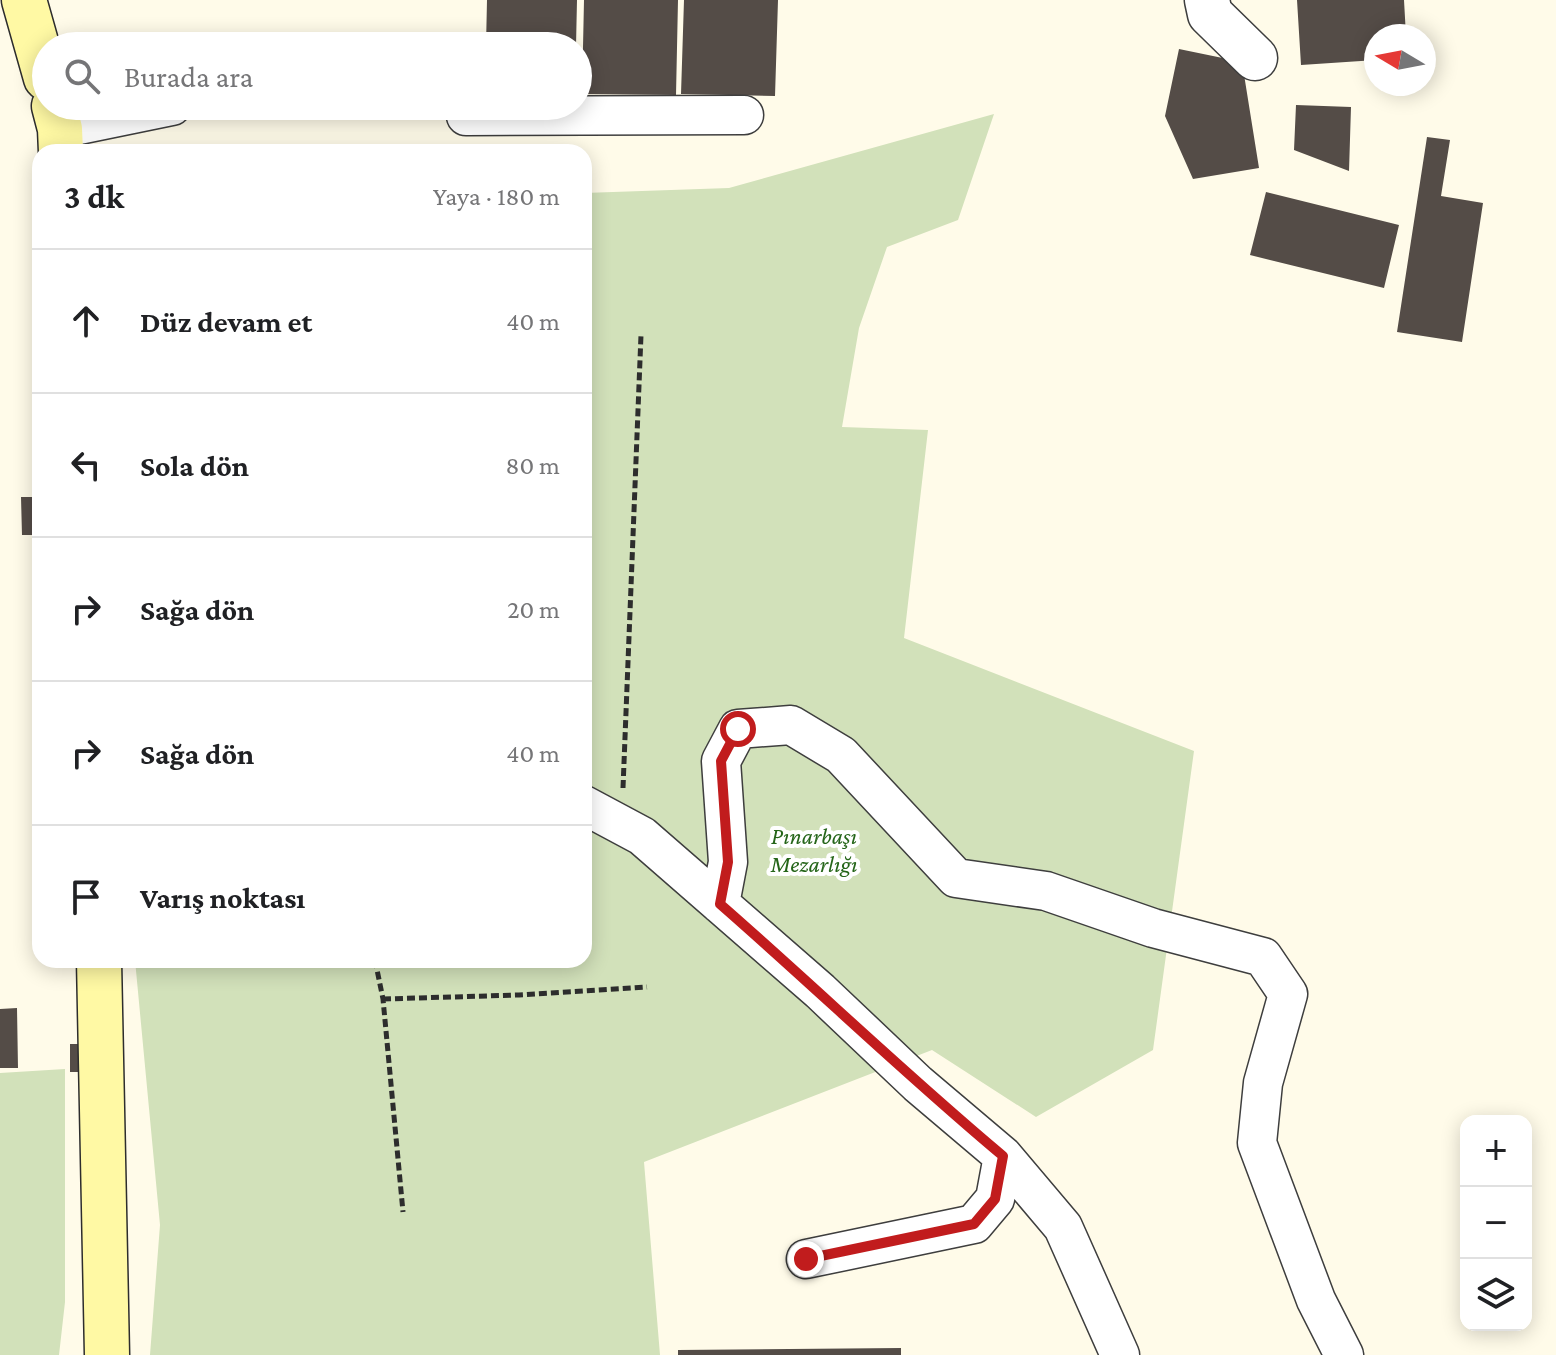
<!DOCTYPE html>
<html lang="tr">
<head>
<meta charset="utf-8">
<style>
	:root { --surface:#fff; --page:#f2f2f2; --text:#202124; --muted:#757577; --line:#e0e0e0 }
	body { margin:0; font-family:"Crimson Pro",serif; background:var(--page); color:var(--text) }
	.controls { position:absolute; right:24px; bottom:24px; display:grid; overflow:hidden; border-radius:16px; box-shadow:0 4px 20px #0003 }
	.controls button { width:72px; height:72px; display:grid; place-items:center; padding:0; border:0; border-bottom:2px solid var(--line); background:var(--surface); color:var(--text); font:40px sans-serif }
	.compass { position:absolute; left:1364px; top:24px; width:72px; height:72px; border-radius:50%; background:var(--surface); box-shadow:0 4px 20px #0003; rotate:280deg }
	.stop { position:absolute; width:24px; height:24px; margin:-18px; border:6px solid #c11c1d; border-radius:50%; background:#fff }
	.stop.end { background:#c11c1d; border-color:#fff; box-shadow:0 2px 8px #0008 }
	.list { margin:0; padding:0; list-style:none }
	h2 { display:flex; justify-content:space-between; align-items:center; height:104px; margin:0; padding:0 32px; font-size:34px }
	h2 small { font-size:26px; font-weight:400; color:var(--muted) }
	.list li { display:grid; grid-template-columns:52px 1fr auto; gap:24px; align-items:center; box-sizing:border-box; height:144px; padding:0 32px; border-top:2px solid var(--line) }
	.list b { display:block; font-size:30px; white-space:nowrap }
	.list em { font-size:26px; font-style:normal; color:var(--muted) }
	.icon { flex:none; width:44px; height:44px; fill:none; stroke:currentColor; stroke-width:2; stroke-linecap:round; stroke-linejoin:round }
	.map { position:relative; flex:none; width:1556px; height:1355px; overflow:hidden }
	.search { position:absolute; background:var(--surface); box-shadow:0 4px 20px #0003; left:32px; top:32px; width:560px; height:88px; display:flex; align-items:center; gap:20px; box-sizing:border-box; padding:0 28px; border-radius:44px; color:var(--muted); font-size:30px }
	.panel { position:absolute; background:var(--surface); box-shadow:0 4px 20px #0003; left:32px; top:144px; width:560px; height:824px; border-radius:24px }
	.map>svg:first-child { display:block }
	.cemetery { fill:#d2e1ba }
	.building { fill:#544c47 }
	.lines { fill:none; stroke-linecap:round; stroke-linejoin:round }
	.minor-casing { stroke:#3e3e3e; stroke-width:41 }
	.tertiary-casing { stroke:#3e3e3e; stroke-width:47 }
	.secondary-casing { stroke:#2d2d2d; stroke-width:47 }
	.path { stroke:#2d2d2d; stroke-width:5; stroke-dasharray:8 4; stroke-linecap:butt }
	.minor { stroke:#fff; stroke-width:38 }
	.tertiary { stroke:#fff; stroke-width:44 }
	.secondary { stroke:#fff9a4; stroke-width:44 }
	.route { stroke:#c11c1d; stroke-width:10 }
	.labels { text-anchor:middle; stroke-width:8; stroke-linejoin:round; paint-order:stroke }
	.park-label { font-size:24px; font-style:italic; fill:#256519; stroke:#fff }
</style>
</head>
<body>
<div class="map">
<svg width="1556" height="1355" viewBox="0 0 1556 1355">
	<rect width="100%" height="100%" fill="#fffbe9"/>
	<path class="cemetery" d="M994,114L958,220L887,247L859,328L842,427L928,430L904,638L1194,751L1153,1050L1036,1117L932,1050L644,1162L660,1355H150L160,1225L135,960H584V193L729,188Z
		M65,1069V1302L59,1355H0V1073Z"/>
	<path class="building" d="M487,0H577L576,46H486Z
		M584,0H678L676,95L582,94Z
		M684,0H778L775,96L681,94Z
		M1297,0H1404L1406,36H1376V60L1301,65Z
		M1179,49L1242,62L1259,168L1193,179L1165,116Z
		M1296,105L1351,107L1349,171L1294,150Z
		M1427,137L1450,140L1441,196L1483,203L1462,342L1397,332Z
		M92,147L157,149V152H92Z
		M1266,192L1399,225L1384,288L1250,255Z
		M21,497H35L36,535H22Z
		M17,1008L18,1068H0V1009Z
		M70,1044H86V1072H70Z
		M901,1348V1355H678V1350Z"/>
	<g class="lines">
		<g class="minor-casing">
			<path id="minor" d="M464,106L466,116L744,115
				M60,129L172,106
				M584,805L642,836L820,991L918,1084L1003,1156L1063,1227L1120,1355
				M720,904L728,862L721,761L738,729L791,725L841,755L956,878L1046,891L1153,928L1263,957L1288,994L1263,1083L1257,1143L1316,1300L1344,1355
				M806,1259L974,1224L995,1199L1003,1156"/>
		</g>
		<g class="tertiary-casing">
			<path id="tertiary" d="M1207,0L1210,14L1255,58"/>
		</g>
		<g class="secondary-casing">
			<path id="secondary" d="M24,0L46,78
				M54,106L60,129L61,152
				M99,960L107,1355"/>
		</g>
		<path class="path" d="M623,788L641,335
			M375,960L383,999L403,1212
			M383,999L519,995L647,987"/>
		<use href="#minor" class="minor"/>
		<use href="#tertiary" class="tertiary"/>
		<use href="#secondary" class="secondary"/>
	</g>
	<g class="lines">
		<path class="route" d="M738,729L721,761L728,862L720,904C815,987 906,1075 1003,1156L995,1199L974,1224L806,1259"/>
	</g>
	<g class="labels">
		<g class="park-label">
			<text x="814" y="844">Pınarbaşı<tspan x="814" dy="28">Mezarlığı</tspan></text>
		</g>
	</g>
</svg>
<div class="controls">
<button>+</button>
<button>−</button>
<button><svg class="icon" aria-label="layers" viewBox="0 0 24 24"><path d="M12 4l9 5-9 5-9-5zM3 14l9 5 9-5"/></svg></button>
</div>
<svg class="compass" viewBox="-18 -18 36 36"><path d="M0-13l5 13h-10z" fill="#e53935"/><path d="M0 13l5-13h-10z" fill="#757577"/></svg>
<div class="stop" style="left:738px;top:729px"></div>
<div class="stop end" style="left:806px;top:1259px"></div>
<div class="search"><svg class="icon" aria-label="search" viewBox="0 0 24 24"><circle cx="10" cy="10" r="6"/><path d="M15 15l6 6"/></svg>Burada ara</div>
<section class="panel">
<h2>3 dk<small>Yaya · 180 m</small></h2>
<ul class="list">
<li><svg class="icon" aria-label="ahead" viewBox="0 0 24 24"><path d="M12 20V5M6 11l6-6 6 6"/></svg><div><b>Düz devam et</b></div><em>40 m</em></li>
<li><svg class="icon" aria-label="left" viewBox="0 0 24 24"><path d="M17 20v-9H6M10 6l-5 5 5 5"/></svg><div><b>Sola dön</b></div><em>80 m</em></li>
<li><svg class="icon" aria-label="right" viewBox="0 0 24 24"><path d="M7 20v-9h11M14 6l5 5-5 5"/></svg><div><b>Sağa dön</b></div><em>20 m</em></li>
<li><svg class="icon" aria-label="right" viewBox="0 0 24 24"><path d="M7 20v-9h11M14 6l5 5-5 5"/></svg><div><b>Sağa dön</b></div><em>40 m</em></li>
<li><svg class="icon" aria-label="arrive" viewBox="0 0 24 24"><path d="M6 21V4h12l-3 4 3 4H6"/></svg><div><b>Varış noktası</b></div></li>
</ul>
</section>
</div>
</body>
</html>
